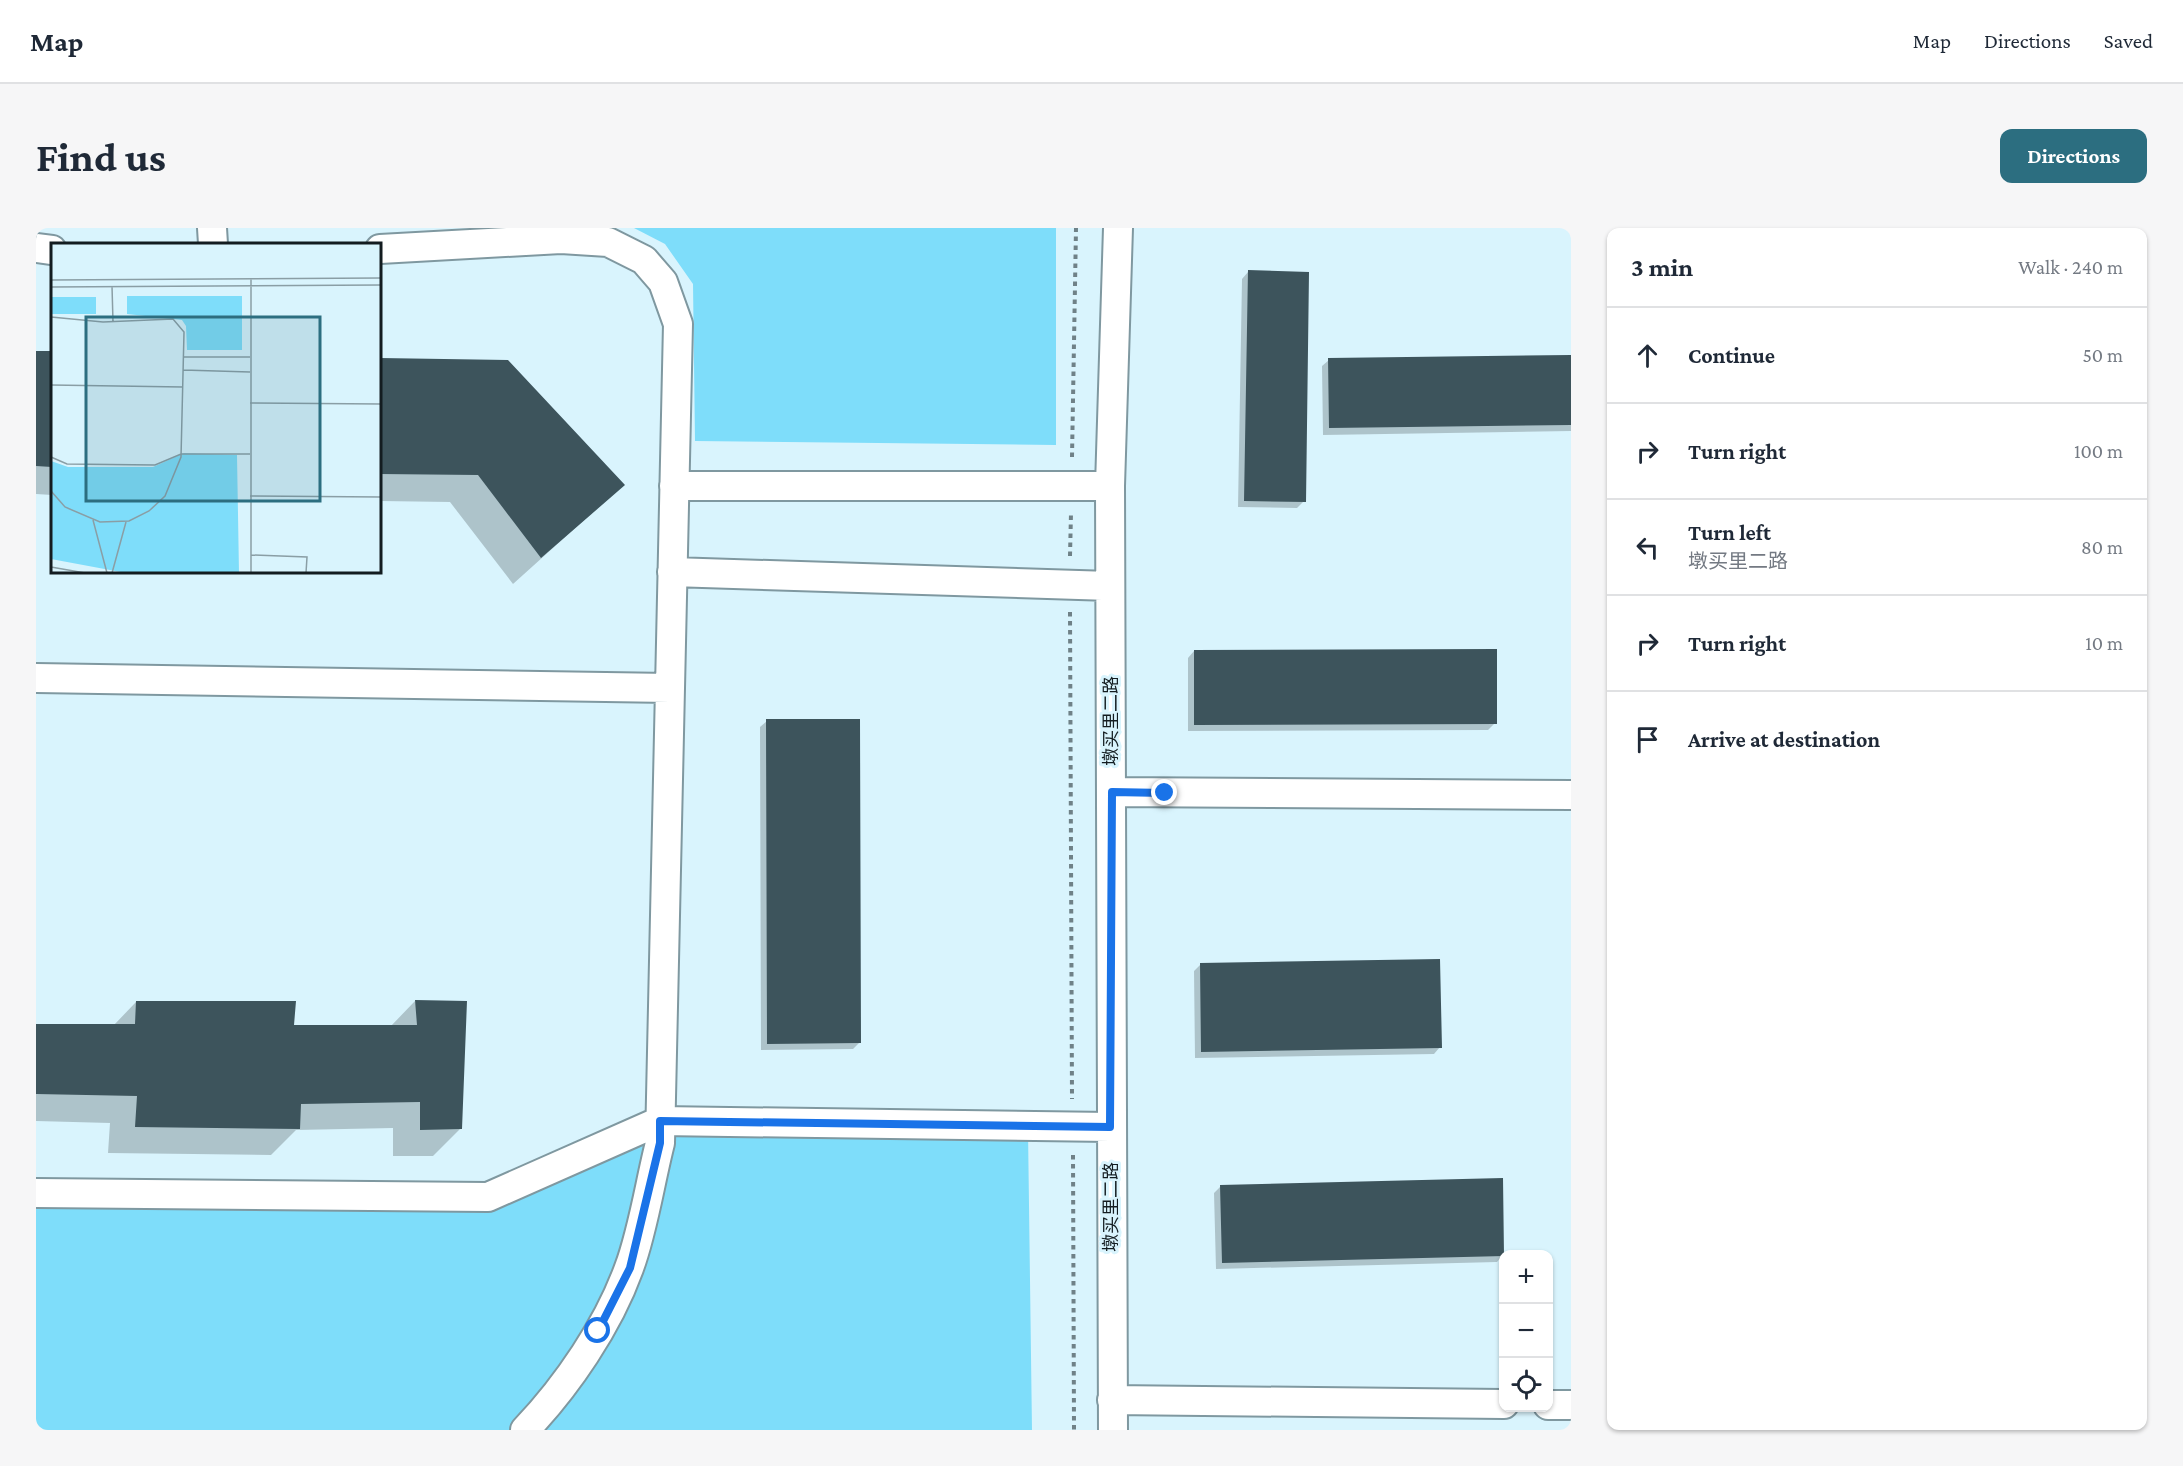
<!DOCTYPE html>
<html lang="en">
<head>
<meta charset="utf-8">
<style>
	:root { --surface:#fff; --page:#f6f6f7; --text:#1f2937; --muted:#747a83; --line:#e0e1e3; --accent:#2c6e80 }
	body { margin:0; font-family:"Crimson Pro","Noto Sans SC",serif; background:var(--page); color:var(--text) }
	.controls { position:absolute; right:18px; bottom:18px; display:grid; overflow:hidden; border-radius:12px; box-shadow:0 2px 4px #0004 }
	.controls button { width:54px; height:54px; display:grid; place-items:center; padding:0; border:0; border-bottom:2px solid var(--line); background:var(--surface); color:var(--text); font:30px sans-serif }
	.stop { position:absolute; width:18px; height:18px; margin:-14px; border:4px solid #1a73e8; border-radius:50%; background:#fff }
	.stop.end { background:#1a73e8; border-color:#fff; box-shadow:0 2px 6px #0008 }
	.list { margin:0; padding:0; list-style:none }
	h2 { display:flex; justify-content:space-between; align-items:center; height:78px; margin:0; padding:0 24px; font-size:26px }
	h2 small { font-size:20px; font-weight:400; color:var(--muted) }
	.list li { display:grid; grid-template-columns:39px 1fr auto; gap:18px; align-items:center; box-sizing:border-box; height:96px; padding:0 24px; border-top:2px solid var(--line) }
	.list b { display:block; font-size:22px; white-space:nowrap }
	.list p { margin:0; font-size:20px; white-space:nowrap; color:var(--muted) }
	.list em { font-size:20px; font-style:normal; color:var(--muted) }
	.icon { flex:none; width:33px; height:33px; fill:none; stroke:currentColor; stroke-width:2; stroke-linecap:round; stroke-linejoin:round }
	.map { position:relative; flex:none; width:1535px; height:1202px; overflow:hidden; border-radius:12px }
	header { display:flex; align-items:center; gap:36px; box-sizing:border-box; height:84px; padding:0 30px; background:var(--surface); border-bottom:2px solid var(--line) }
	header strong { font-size:28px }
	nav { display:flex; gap:33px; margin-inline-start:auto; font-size:21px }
	.intro { display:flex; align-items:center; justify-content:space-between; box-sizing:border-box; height:144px; padding:0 36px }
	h1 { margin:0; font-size:42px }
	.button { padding:15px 27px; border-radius:12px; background:var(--accent); color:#fff; font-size:21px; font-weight:700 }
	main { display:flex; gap:36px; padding:0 36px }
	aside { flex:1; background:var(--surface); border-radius:12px; box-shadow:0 2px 4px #0004 }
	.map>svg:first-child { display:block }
	.green { fill:#7eddfa }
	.shadow { fill:#0003 }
	.building { fill:#3d545c }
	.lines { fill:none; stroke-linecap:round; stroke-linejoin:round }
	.minor-casing { stroke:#7f98a0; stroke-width:32 }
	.path { stroke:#6f8187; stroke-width:4; stroke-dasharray:4.5 4.5; stroke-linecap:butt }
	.minor { stroke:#fff; stroke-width:28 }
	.route { stroke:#1a73e8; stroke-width:8 }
	.labels { text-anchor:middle; stroke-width:6; stroke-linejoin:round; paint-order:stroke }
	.street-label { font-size:18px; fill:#131c20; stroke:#d9f4fd }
	.inset-road { fill:none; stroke:#8a9ea5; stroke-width:1.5 }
	.view { fill:#2c6e80; fill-opacity:0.15; stroke:#2c6e80; stroke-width:3 }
	.inset-edge { fill:none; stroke:#131c20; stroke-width:3 }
</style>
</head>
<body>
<header>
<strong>Map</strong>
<nav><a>Map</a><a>Directions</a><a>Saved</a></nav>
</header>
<div class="intro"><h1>Find us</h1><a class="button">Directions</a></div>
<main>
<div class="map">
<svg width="1535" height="1202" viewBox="0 0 1535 1202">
	<rect width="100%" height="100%" fill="#d9f4fd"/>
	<path class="green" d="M598,0H1020V217L659,213L657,56L629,16Z
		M642,891L992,902L996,1202H0V981H439Z"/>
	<path class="shadow" d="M1212,44L1268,273L1261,280L1202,279L1206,51Z
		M0,124H16V267L0,266Z
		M1535,129V203L1287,207L1286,138L1293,132Z
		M344,132L471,134L587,257L477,356L414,274L344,273Z
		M1158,423L1459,495L1452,502L1152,503V430Z
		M731,493L824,814L817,821L725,822L724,499Z
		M1165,736L1404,819L1398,826L1159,830L1158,743Z
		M379,773L425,900L397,928H357V900L260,902L235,927L72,925L74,895L0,893V798H77L100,774L257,798L354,799Z
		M1184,959L1467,1027L1461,1034L1180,1041L1178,965Z"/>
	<path class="building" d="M1212,42L1273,44L1270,274L1208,273Z
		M0,123H16V239L0,238Z
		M1535,127V197L1293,200L1292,130Z
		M344,130L472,132L589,257L505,330L442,247L344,246Z
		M1461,421V496L1158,497V422Z
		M730,491H824L825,815L731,816Z
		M1404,731L1406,820L1165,824L1164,735Z
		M379,772L431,773L426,901L384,902V874L265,876L264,901L99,899L101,868L0,866V796H99L100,773H260L258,797H381Z
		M1467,950L1468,1028L1186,1035L1184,957Z"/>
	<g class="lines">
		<g class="minor-casing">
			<path id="minor" d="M176,0L177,16
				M0,20L16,22
				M344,21L525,11L572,14L608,32L627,54L642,96L624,915C614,954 607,1003 593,1040C572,1098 531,1158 489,1202
				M638,258H1074
				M636,344L1074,358
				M0,450L634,460
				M1076,564L1535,567
				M0,965L452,969L624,893L1074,899
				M1076,1172L1468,1176
				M1512,1177H1535
				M1077,1202L1074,258L1082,0"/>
		</g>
		<path class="path" d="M1036,229L1040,0
			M1034,328L1035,285
			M1034,384L1036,871
			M1037,927L1038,1202"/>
		<use href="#minor" class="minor"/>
	</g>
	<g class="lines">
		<path class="route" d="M562,1103L594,1040L624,915V893L1074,899L1076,564L1129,565"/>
	</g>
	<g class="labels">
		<g class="street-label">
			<text transform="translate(1075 493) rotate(-90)" y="6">墩买里二路</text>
			<text transform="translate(1075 979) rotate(-90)" y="6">墩买里二路</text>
		</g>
	</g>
	<g transform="translate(15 15)">
		<rect width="330" height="330" fill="#d9f4fd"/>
		<path d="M76,53H191V107H136L135,83L131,77L76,71ZM0,54H45V71H0ZM133,210L186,212L188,330H75L0,316V218L17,224H102Z" fill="#7eddfa"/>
		<path class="inset-road" d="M200,35V330M0,37L330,35M61,43L62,79M0,44L330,42M0,74L52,79L122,76L133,89L130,214L114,253L98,268L78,278L49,279L14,264L0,248M132,114H199M132,127L199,129M0,142L132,144M199,160L330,161M0,214L16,221L104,222L130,211H199M199,253L330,254M42,277L56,330M200,312L256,314L255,330M0,324L34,330M61,330L75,279"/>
		<path class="view" d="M35,74H269V258H35Z"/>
		<rect width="330" height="330" class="inset-edge"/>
	</g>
</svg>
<div class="controls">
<button>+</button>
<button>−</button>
<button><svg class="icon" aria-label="locate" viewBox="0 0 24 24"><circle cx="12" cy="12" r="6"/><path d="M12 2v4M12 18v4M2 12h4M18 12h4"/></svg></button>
</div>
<div class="stop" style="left:562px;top:1103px"></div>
<div class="stop end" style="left:1129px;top:565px"></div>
</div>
<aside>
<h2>3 min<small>Walk · 240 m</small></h2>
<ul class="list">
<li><svg class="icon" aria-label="ahead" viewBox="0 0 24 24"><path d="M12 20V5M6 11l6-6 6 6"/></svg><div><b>Continue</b></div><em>50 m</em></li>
<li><svg class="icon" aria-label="right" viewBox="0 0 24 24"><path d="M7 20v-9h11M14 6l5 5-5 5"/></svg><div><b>Turn right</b></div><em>100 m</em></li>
<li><svg class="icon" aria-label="left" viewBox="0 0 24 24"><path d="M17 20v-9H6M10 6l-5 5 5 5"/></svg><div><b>Turn left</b><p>墩买里二路</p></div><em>80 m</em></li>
<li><svg class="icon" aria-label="right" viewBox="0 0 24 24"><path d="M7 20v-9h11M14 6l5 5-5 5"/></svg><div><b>Turn right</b></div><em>10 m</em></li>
<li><svg class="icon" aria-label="arrive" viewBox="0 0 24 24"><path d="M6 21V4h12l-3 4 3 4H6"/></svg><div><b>Arrive at destination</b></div></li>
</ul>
</aside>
</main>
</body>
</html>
